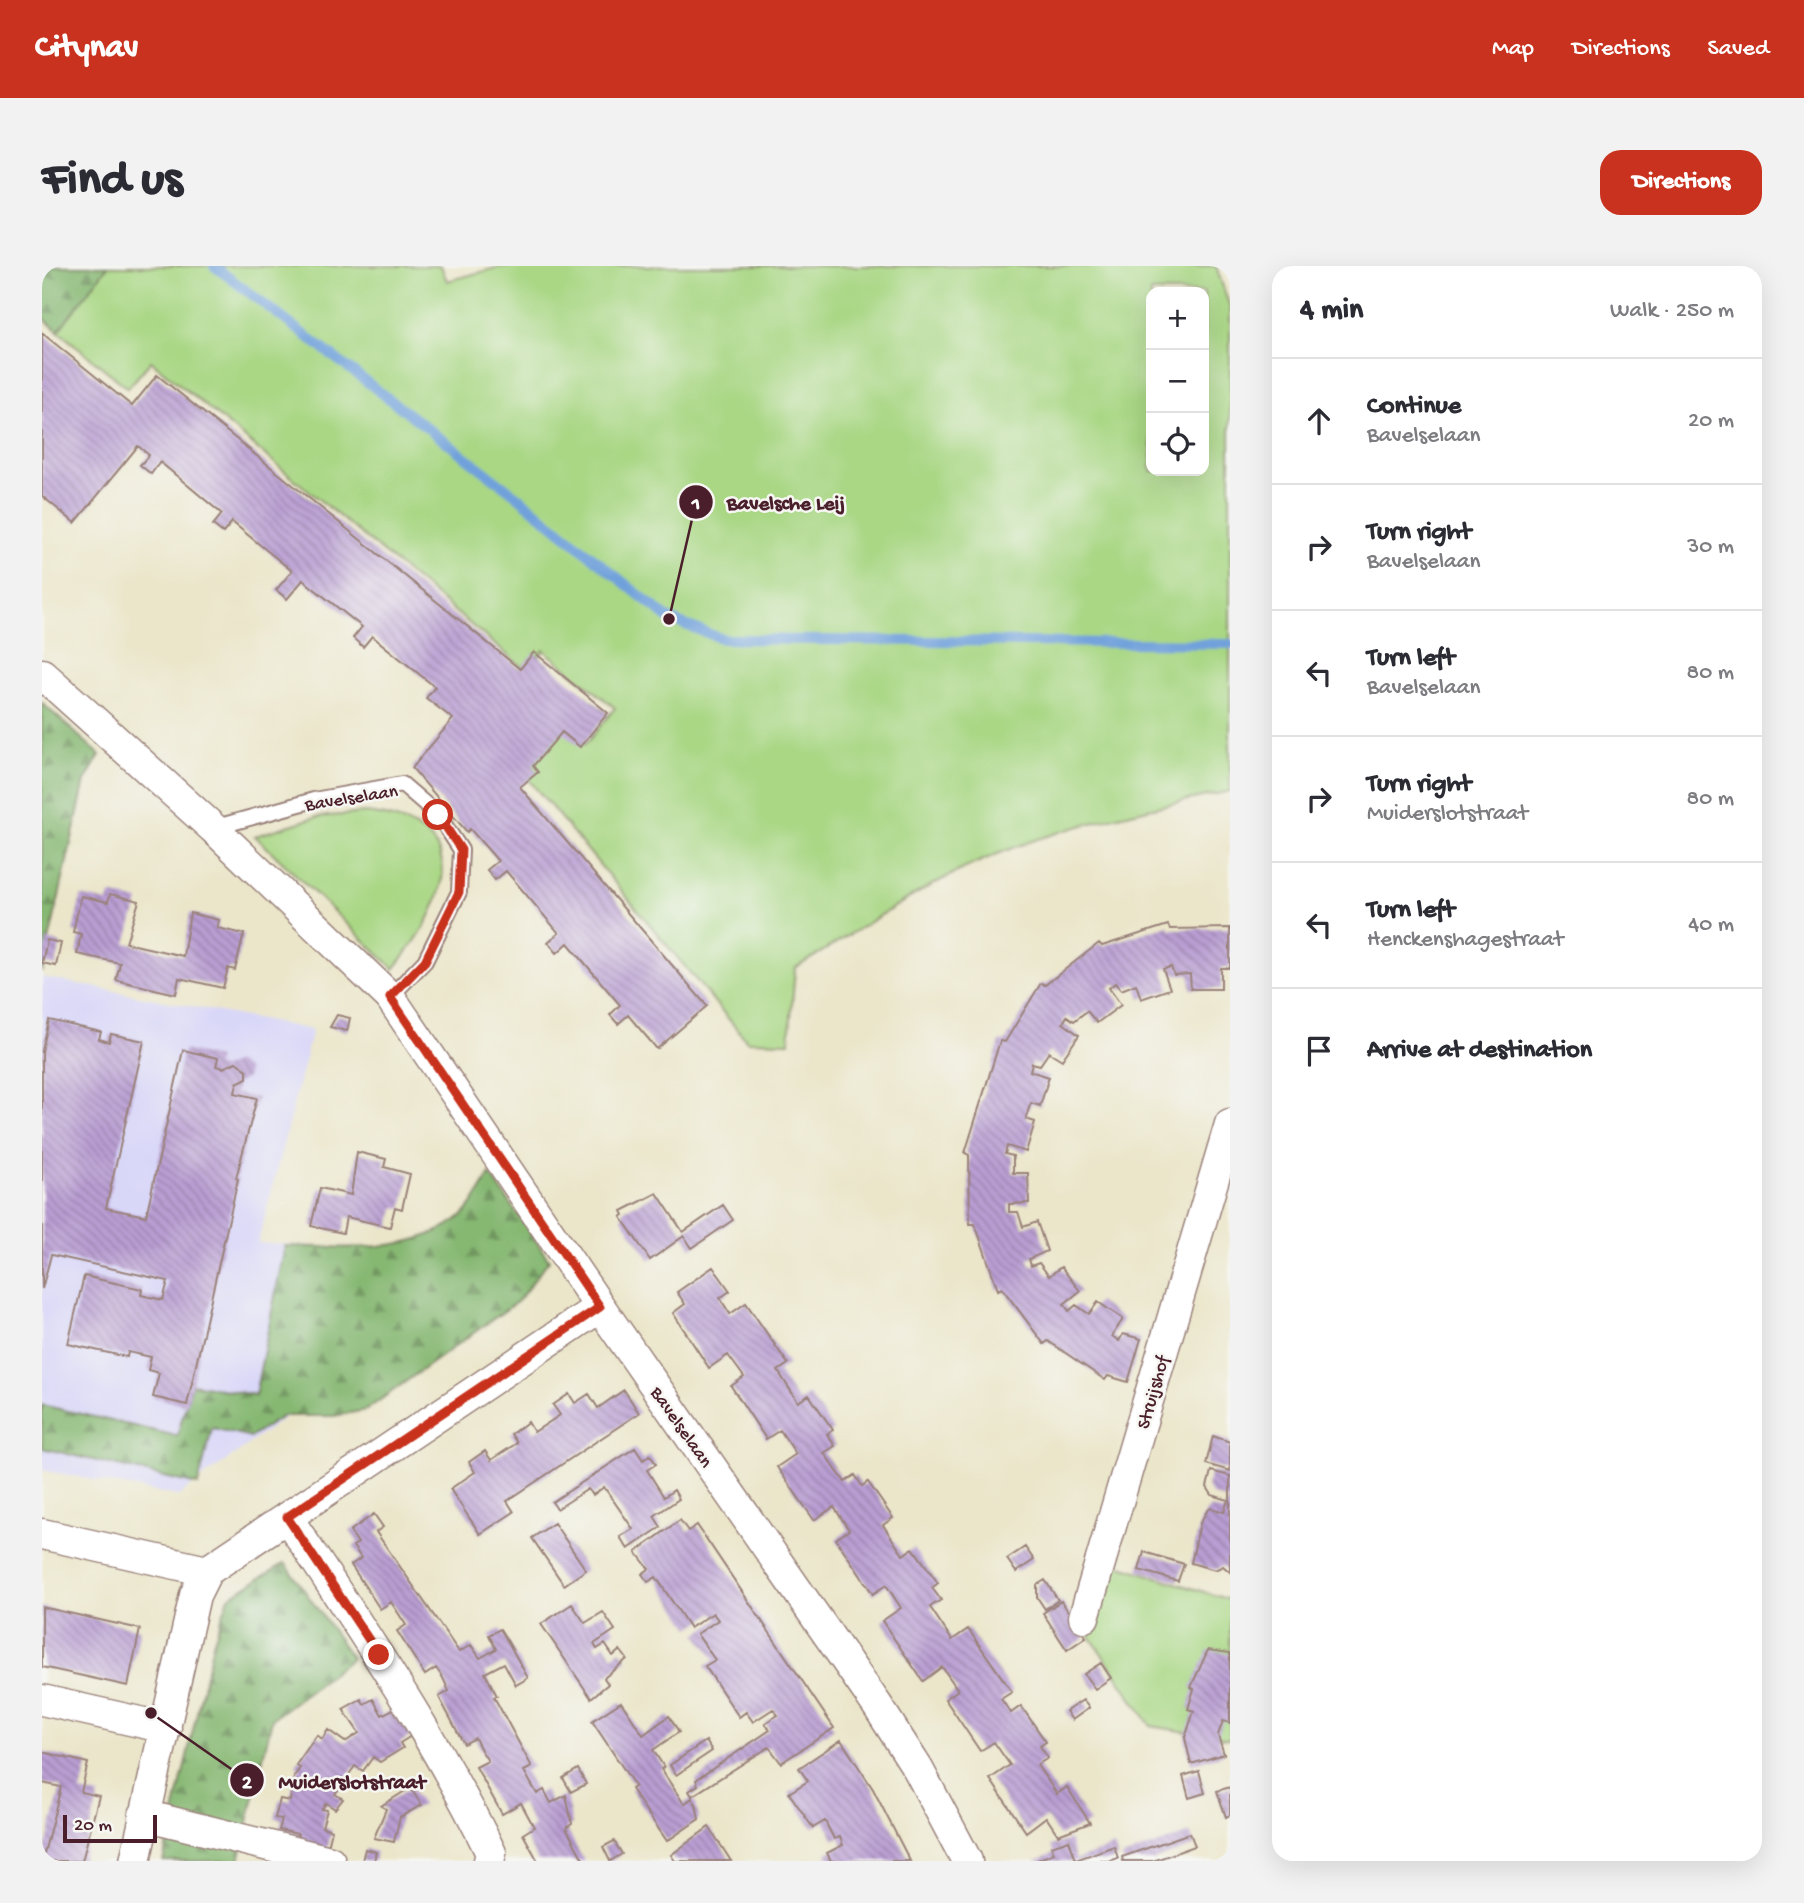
<!DOCTYPE html>
<html lang="en">
<head>
<meta charset="utf-8">
<style>
	:root { --surface:#fff; --page:#f2f2f3; --text:#2b2b33; --muted:#7c7c81; --line:#e1e1e2; --accent:#c8321e }
	body { margin:0; font-family:"Gochi Hand",sans-serif; background:var(--page); color:var(--text) }
	.controls { position:absolute; right:21px; top:21px; display:grid; overflow:hidden; border-radius:14px; box-shadow:0 7px 28px #0002 }
	.controls button { width:63px; height:63px; display:grid; place-items:center; padding:0; border:0; border-bottom:2px solid var(--line); background:var(--surface); color:var(--text); font:35px sans-serif }
	.scale { position:absolute; left:21px; bottom:18px; width:94px; box-sizing:border-box; padding-left:7px; border:4px solid #4a1f2b; border-top:0; font-size:19px; line-height:24px; white-space:nowrap; color:#4a1f2b; -webkit-text-stroke:5px #f6f6f2; paint-order:stroke }
	.stop { position:absolute; width:21px; height:21px; margin:-16px; border:5px solid #c8321e; border-radius:50%; background:#fff }
	.stop.end { background:#c8321e; border-color:#fff; box-shadow:0 2px 7px #0008 }
	.list { margin:0; padding:0; list-style:none }
	h2 { display:flex; justify-content:space-between; align-items:center; height:91px; margin:0; padding:0 28px; font-size:30px }
	h2 small { font-size:23px; font-weight:400; color:var(--muted) }
	.list li { display:grid; grid-template-columns:46px 1fr auto; gap:21px; align-items:center; box-sizing:border-box; height:126px; padding:0 28px; border-top:2px solid var(--line) }
	.list b { display:block; font-size:26px; white-space:nowrap }
	.list p { margin:0; font-size:23px; white-space:nowrap; color:var(--muted) }
	.list em { font-size:23px; font-style:normal; color:var(--muted) }
	.icon { flex:none; width:38px; height:38px; fill:none; stroke:currentColor; stroke-width:2; stroke-linecap:round; stroke-linejoin:round }
	.map { position:relative; flex:none; width:1188px; height:1595px; overflow:hidden; border-radius:21px }
	header { display:flex; align-items:center; gap:42px; box-sizing:border-box; height:98px; padding:0 35px; background:var(--accent); color:#fff }
	header strong { font-size:33px }
	nav { display:flex; gap:38px; margin-inline-start:auto; font-size:24px }
	.intro { display:flex; align-items:center; justify-content:space-between; box-sizing:border-box; height:168px; padding:0 42px }
	h1 { margin:0; font-size:49px }
	.button { padding:18px 32px; border-radius:21px; background:var(--accent); color:#fff; font-size:24px; font-weight:700 }
	main { display:flex; gap:42px; padding:0 42px }
	aside { flex:1; background:var(--surface); border-radius:21px; box-shadow:0 7px 28px #0002 }
	.map>svg:first-child { display:block }
	.built { fill:#d9d7f8 }
	.grass { fill:#a9d784; stroke:#7a7b58; stroke-width:2; fill-rule:evenodd }
	.forest { fill:url(#forest-firs); stroke:#686c4e; stroke-width:2 }
	.lines { fill:none; stroke-linecap:round; stroke-linejoin:round }
	.stream { stroke:#71a1db; stroke-width:10 }
	.building { fill:url(#building-back-hatch) }
	.service-casing { stroke:#9a827a; stroke-width:18 }
	.minor-casing { stroke:#9a827a; stroke-width:33 }
	.service { stroke:#fff; stroke-width:14 }
	.minor { stroke:#fff; stroke-width:30 }
	.route { stroke:#c8321e; stroke-width:9 }
	.labels { text-anchor:middle; stroke-width:5; stroke-linejoin:round; paint-order:stroke }
	.street-label { font-size:19px; fill:#4a1f2b; stroke:#f6f6f2 }
	.leader { fill:none; stroke:#4a1f2b; stroke-width:2.5 }
	.callout-dot { fill:#4a1f2b; stroke:#f6f6f2; stroke-width:2.5 }
	.mark-label { font-size:21px; text-anchor:middle; font-weight:bold; fill:#fff }
	.callout-label { font-size:21px; text-anchor:middle; font-weight:bold; fill:#4a1f2b; stroke:#f6f6f2; stroke-width:5; stroke-linejoin:round; paint-order:stroke }
</style>
</head>
<body>
<header>
<strong>Citynav</strong>
<nav><a>Map</a><a>Directions</a><a>Saved</a></nav>
</header>
<div class="intro"><h1>Find us</h1><a class="button">Directions</a></div>
<main>
<div class="map">
<svg width="1188" height="1595" viewBox="0 0 1188 1595">
	<defs>
		<pattern id="forest-firs" width="22" height="20" patternUnits="userSpaceOnUse" patternTransform="scale(1.75)"><rect width="22" height="20" fill="#86b872"/><path d="M5 1l3.5 6h-7zM16 11l3.5 6h-7z" fill="#70955e"/></pattern>
		<pattern id="building-back-hatch" width="6" height="6" patternUnits="userSpaceOnUse" patternTransform="scale(1.75)"><rect width="6" height="6" fill="#b99ed3"/><path d="M-1 5l2 2M0 0l6 6M5-1l2 2" fill="none" stroke="#9880ab"/></pattern>
	</defs>
	<rect width="100%" height="100%" fill="#f6f6f2"/>
	<filter id="ink" filterUnits="userSpaceOnUse"><feTurbulence type="fractalNoise" baseFrequency=".0143" numOctaves="2"/><feDisplacementMap in="SourceGraphic" scale="14" xChannelSelector="R" yChannelSelector="G"/><feConvolveMatrix kernelMatrix="1 2 1 2 8 2 1 2 1" color-interpolation-filters="sRGB"/></filter>
	<filter id="wash" filterUnits="userSpaceOnUse"><feTurbulence type="fractalNoise" baseFrequency=".00686" numOctaves="4" result="noise"/><feDisplacementMap in="SourceGraphic" scale="28" xChannelSelector="R" yChannelSelector="G"/><feGaussianBlur stdDeviation="1.57" result="paint"/><feColorMatrix in="noise" values="0 0 0 0 0 0 0 0 0 0 0 0 0 0 0 0 0 1.4 0 .05"/><feComposite in="paint" operator="in"/></filter>
	<g filter="url(#wash)">
		<rect width="100%" height="100%" fill="#ebe6ca"/>
		<path class="built" d="M0,711L270,764L216,977L461,991L136,1230L0,1204Z"/>
		<path class="grass" d="M66,0H399L405,15L462,0H1174L1188,42V525C1095,545 999,564 913,607C858,634 806,671 753,702L747,776L705,775L481,507L520,460L543,479L573,442L502,384L485,405L109,95L86,122L16,65ZM1109,26H1162V205H1109Z
			M324,547C438,561 405,639 352,703L213,570L274,551Z
			M1063,1295L1188,1334V1473L1109,1460L1043,1363Z"/>
		<path class="forest" d="M0,0H66L16,65L0,51Z
			M0,437L58,489L43,515L0,706Z
			M448,908L507,994L476,1035L324,1144L292,1150H241L209,1171L170,1162L156,1219L0,1182V1139L135,1170L150,1118L213,1129L243,980C303,981 372,990 421,949C432,940 440,921 448,908Z
			M243,1297L310,1392L230,1453L197,1595H121L171,1377L187,1331Z"/>
		<g class="lines">
			<path class="stream" d="M172,0L475,230L627,353L681,373L1188,378"/>
		</g>
		<g id="blocks">
			<path class="building" d="M0,67L90,140L115,109L478,403L492,386L566,447L538,481L520,466L491,500L496,506L478,521L665,740L615,783L586,749L576,758L568,749L578,739L526,677L515,687L506,676L517,667L464,605L453,614L445,604L456,595L428,563L425,566L370,502L411,453L384,432L393,421L330,370L321,381L311,372L320,361L261,314L245,333L234,324L250,305L190,256L181,267L171,259L180,248L118,196L109,208L98,199L107,189L96,180L33,257L0,230Z
				M68,628L97,635L84,677L141,690L148,647L177,654L175,662L202,668L193,704L186,702L181,722L137,712L134,728L74,714L78,697L35,688L39,668L31,666L39,630L66,636Z
				M1126,659L1128,663L1188,662V702H1179V723H1149L1148,708L1132,709L1129,701L1121,703L1128,723L1099,733L1094,718L1079,724L1073,717L1067,722L1079,739L1055,757L1045,745L1032,755L1025,750L1021,757L1037,769L1020,794L1007,786L998,799L990,797L988,805L1007,811L998,840L989,837L986,845L984,853L993,856L984,886L965,880L963,888L971,890V907H986L987,937L967,938V946H976L981,961L995,956L1005,985L987,993L989,1000L997,997L1007,1010L1019,1001L1038,1025L1022,1038L1027,1045L1034,1039L1047,1048L1056,1036L1081,1053L1070,1070L1077,1075L1081,1068L1099,1073L1086,1116L1066,1110L1063,1114L1006,1075L1002,1078L960,1022L956,1024L933,958H928L927,889L923,887L958,775L963,776L999,717L1003,719L1057,677L1060,680Z
				M5,674L19,677L14,700L0,697Z
				M295,749L308,752L305,765L288,761Z
				M7,754L59,766L57,773L67,776L69,768L102,775L64,942L104,950L141,784L176,792L174,800L181,802L194,796L205,804V812L195,817L193,827L215,832L194,912L196,913L145,1139L111,1131L117,1107L106,1104L109,1091L86,1086L85,1091L26,1078L42,1010L100,1023L99,1029L121,1034L126,1015L9,989L0,1023V785Z
				M315,886L344,893L342,901L368,908L360,943L353,941L348,961L304,951L301,967L269,960L278,922L309,929Z
				M615,927L641,966L681,939L691,954L650,982L642,970L608,994L579,951L582,949L580,945Z
				M671,1001L688,1025L678,1032L688,1048L704,1037L746,1098L736,1105L756,1136L767,1129L791,1164L785,1168L793,1180L782,1187L803,1216L813,1209L820,1220L826,1216L851,1252L841,1259L861,1289L871,1282L896,1317L890,1322L899,1334L888,1341L910,1374L926,1363L970,1426L959,1433L969,1447L979,1440L1004,1476L998,1480L1006,1492L995,1499L1015,1528L1025,1521L1048,1557L1016,1569L1004,1551L984,1566L948,1513L968,1499L952,1476L938,1485L903,1433L916,1424L900,1401L881,1415L840,1355L859,1342L844,1319L831,1328L794,1273L807,1264L792,1241L772,1254L735,1201L754,1188L738,1164L724,1173L689,1120L702,1111L686,1089L667,1102L631,1047L643,1038L635,1026Z
				M582,1124L597,1147L465,1235L472,1246L438,1268L408,1223L433,1206L427,1196L443,1185L449,1194L475,1177L469,1168L486,1156L492,1166L518,1149L511,1139L527,1128L533,1137L547,1128L556,1142Z
				M1171,1170L1188,1176V1205L1164,1198Z
				M593,1182L601,1194L608,1189L614,1198L605,1204L622,1231L632,1224L637,1233L612,1250L619,1261L586,1283L578,1271L591,1263L562,1221L551,1229L546,1223L515,1243L510,1236Z
				M1169,1205L1188,1210V1306L1181,1300L1173,1304L1149,1297L1158,1257L1165,1245L1169,1242L1182,1246L1186,1234L1170,1229L1165,1221Z
				M332,1248L341,1261L334,1266L417,1386L429,1379L438,1392L454,1383L447,1369L458,1363L466,1376L486,1412L474,1419L462,1397L443,1407L455,1430L452,1431L490,1501L482,1505L495,1528L502,1524L509,1537L524,1529L530,1558L524,1562L542,1595H496L481,1568L492,1561L479,1537L460,1548L434,1501L446,1495L439,1484L433,1472L422,1478L397,1431L407,1425L401,1412L394,1402L383,1409L355,1365L364,1359L349,1336L338,1343L309,1299L319,1292L311,1280L316,1277L308,1265Z
				M638,1254L646,1265L655,1259L792,1462L739,1497L727,1481L650,1530L647,1525L656,1519L654,1514L728,1464L723,1457L736,1449L731,1443L711,1456L704,1446L697,1451L663,1400L673,1394L655,1368L676,1354L671,1347L648,1362L614,1311L606,1316L600,1308L607,1303L594,1286Z
				M512,1257L544,1304L522,1319L490,1272Z
				M983,1281L992,1294L974,1306L965,1293Z
				M1102,1286L1142,1298L1136,1315L1097,1304Z
				M1003,1314L1016,1334L1003,1343L995,1331V1319Z
				M1019,1335L1044,1371L1025,1384L1001,1347Z
				M530,1338L543,1357L561,1346L573,1364L552,1378L555,1383L563,1378L571,1390L578,1384L585,1393L562,1412L566,1418L549,1432L499,1358Z
				M0,1341L98,1363L86,1420L0,1401Z
				M1166,1384L1188,1387V1457L1181,1455L1176,1469L1182,1488L1149,1498L1143,1472L1152,1445L1146,1443L1152,1423L1149,1421Z
				M1059,1397L1069,1412L1053,1423L1042,1408Z
				M319,1433L322,1438L331,1433L340,1449L353,1442L369,1470L358,1477L361,1482L338,1496L331,1491L321,1505L313,1500L293,1528L301,1533L293,1543L284,1537L280,1543L285,1544L280,1561L290,1564L284,1589L253,1582L256,1568L237,1564L240,1553L233,1552L238,1533L248,1535L252,1511L258,1502L254,1499L275,1469L280,1473L286,1464L303,1476L317,1467L301,1443Z
				M1041,1434L1047,1442L1030,1454L1024,1445Z
				M579,1436L601,1469L627,1450L637,1466L611,1484L622,1501L619,1503L642,1538L650,1532L654,1538L657,1553L625,1575L589,1523L593,1520L550,1455Z
				M799,1474L831,1523L868,1595H789L785,1587L801,1579L798,1571L792,1573L783,1555L771,1562L747,1527L766,1515L757,1502Z
				M664,1475L670,1485L634,1509L628,1499Z
				M0,1486L46,1497L39,1526L57,1530L40,1595H0L19,1521L0,1517Z
				M536,1503L544,1518L529,1526L521,1512Z
				M1157,1505L1163,1527L1147,1532L1141,1510Z
				M1188,1521V1549L1184,1551L1175,1525Z
				M368,1522L380,1539L358,1551L352,1576L332,1572L344,1543L339,1540Z
				M667,1561L689,1595H633L629,1589Z
				M1148,1567L1153,1580L1111,1595H1081L1080,1591Z
				M1027,1574L1034,1594L1072,1580L1076,1592L1067,1595H993L1012,1587L1009,1580Z
				M572,1575L580,1588L568,1595L561,1581Z
				M323,1583L334,1586L332,1595H320Z"/>
		</g>
	</g>
	<g filter="url(#ink)">
		<use href="#blocks" fill-opacity="0" stroke="#9a827a" stroke-width="2"/>
		<g class="lines">
			<g class="service-casing">
				<path id="service" d="M171,562L272,534L360,518L396,549L419,584L417,626L383,695L348,731"/>
			</g>
			<g class="minor-casing">
				<path id="minor" d="M0,408L171,562L348,731L558,1041L835,1439L876,1503L925,1595
					M245,1251C317,1360 392,1469 449,1587L447,1595
					M0,1268L165,1305
					M1042,1351L1188,858
					M0,1434L124,1462
					M102,1549L288,1595
					M93,1595L153,1329L165,1305L558,1041"/>
			</g>
			<use href="#service" class="service"/>
			<use href="#minor" class="minor"/>
		</g>
	</g>
	<g class="lines" filter="url(#ink)">
		<path class="route" d="M337,1389L245,1251L558,1041L348,731L383,695L417,626L419,584L396,549"/>
	</g>
	<g class="labels">
		<g class="street-label">
			<text transform="translate(309 530) rotate(-9)" y="7">Bavelselaan</text>
			<text transform="translate(1109 1126) rotate(-74)" y="7">Struijshof</text>
			<text transform="translate(641 1160) rotate(55)" y="7">Bavelselaan</text>
		</g>
	</g>
	<path class="leader" d="M627 353L654 236M109 1447L205 1514"/>
	<g class="callout-dot">
		<circle cx="627" cy="353" r="7"/>
		<circle cx="109" cy="1447" r="7"/>
		<circle cx="654" cy="236" r="18"/>
		<circle cx="205" cy="1514" r="18"/>
	</g>
	<g class="mark-label">
		<text x="654" y="243">1</text>
		<text x="205" y="1522">2</text>
	</g>
	<g class="callout-label">
		<text x="744" y="243">Bavelsche Leij</text>
		<text x="310" y="1522">Muiderslotstraat</text>
	</g>
</svg>
<div class="controls">
<button>+</button>
<button>−</button>
<button><svg class="icon" aria-label="locate" viewBox="0 0 24 24"><circle cx="12" cy="12" r="6"/><path d="M12 2v4M12 18v4M2 12h4M18 12h4"/></svg></button>
</div>
<div class="scale">20 m</div>
<div class="stop" style="left:396px;top:549px"></div>
<div class="stop end" style="left:337px;top:1389px"></div>
</div>
<aside>
<h2>4 min<small>Walk · 250 m</small></h2>
<ul class="list">
<li><svg class="icon" aria-label="ahead" viewBox="0 0 24 24"><path d="M12 20V5M6 11l6-6 6 6"/></svg><div><b>Continue</b><p>Bavelselaan</p></div><em>20 m</em></li>
<li><svg class="icon" aria-label="right" viewBox="0 0 24 24"><path d="M7 20v-9h11M14 6l5 5-5 5"/></svg><div><b>Turn right</b><p>Bavelselaan</p></div><em>30 m</em></li>
<li><svg class="icon" aria-label="left" viewBox="0 0 24 24"><path d="M17 20v-9H6M10 6l-5 5 5 5"/></svg><div><b>Turn left</b><p>Bavelselaan</p></div><em>80 m</em></li>
<li><svg class="icon" aria-label="right" viewBox="0 0 24 24"><path d="M7 20v-9h11M14 6l5 5-5 5"/></svg><div><b>Turn right</b><p>Muiderslotstraat</p></div><em>80 m</em></li>
<li><svg class="icon" aria-label="left" viewBox="0 0 24 24"><path d="M17 20v-9H6M10 6l-5 5 5 5"/></svg><div><b>Turn left</b><p>Henckenshagestraat</p></div><em>40 m</em></li>
<li><svg class="icon" aria-label="arrive" viewBox="0 0 24 24"><path d="M6 21V4h12l-3 4 3 4H6"/></svg><div><b>Arrive at destination</b></div></li>
</ul>
</aside>
</main>
</body>
</html>
